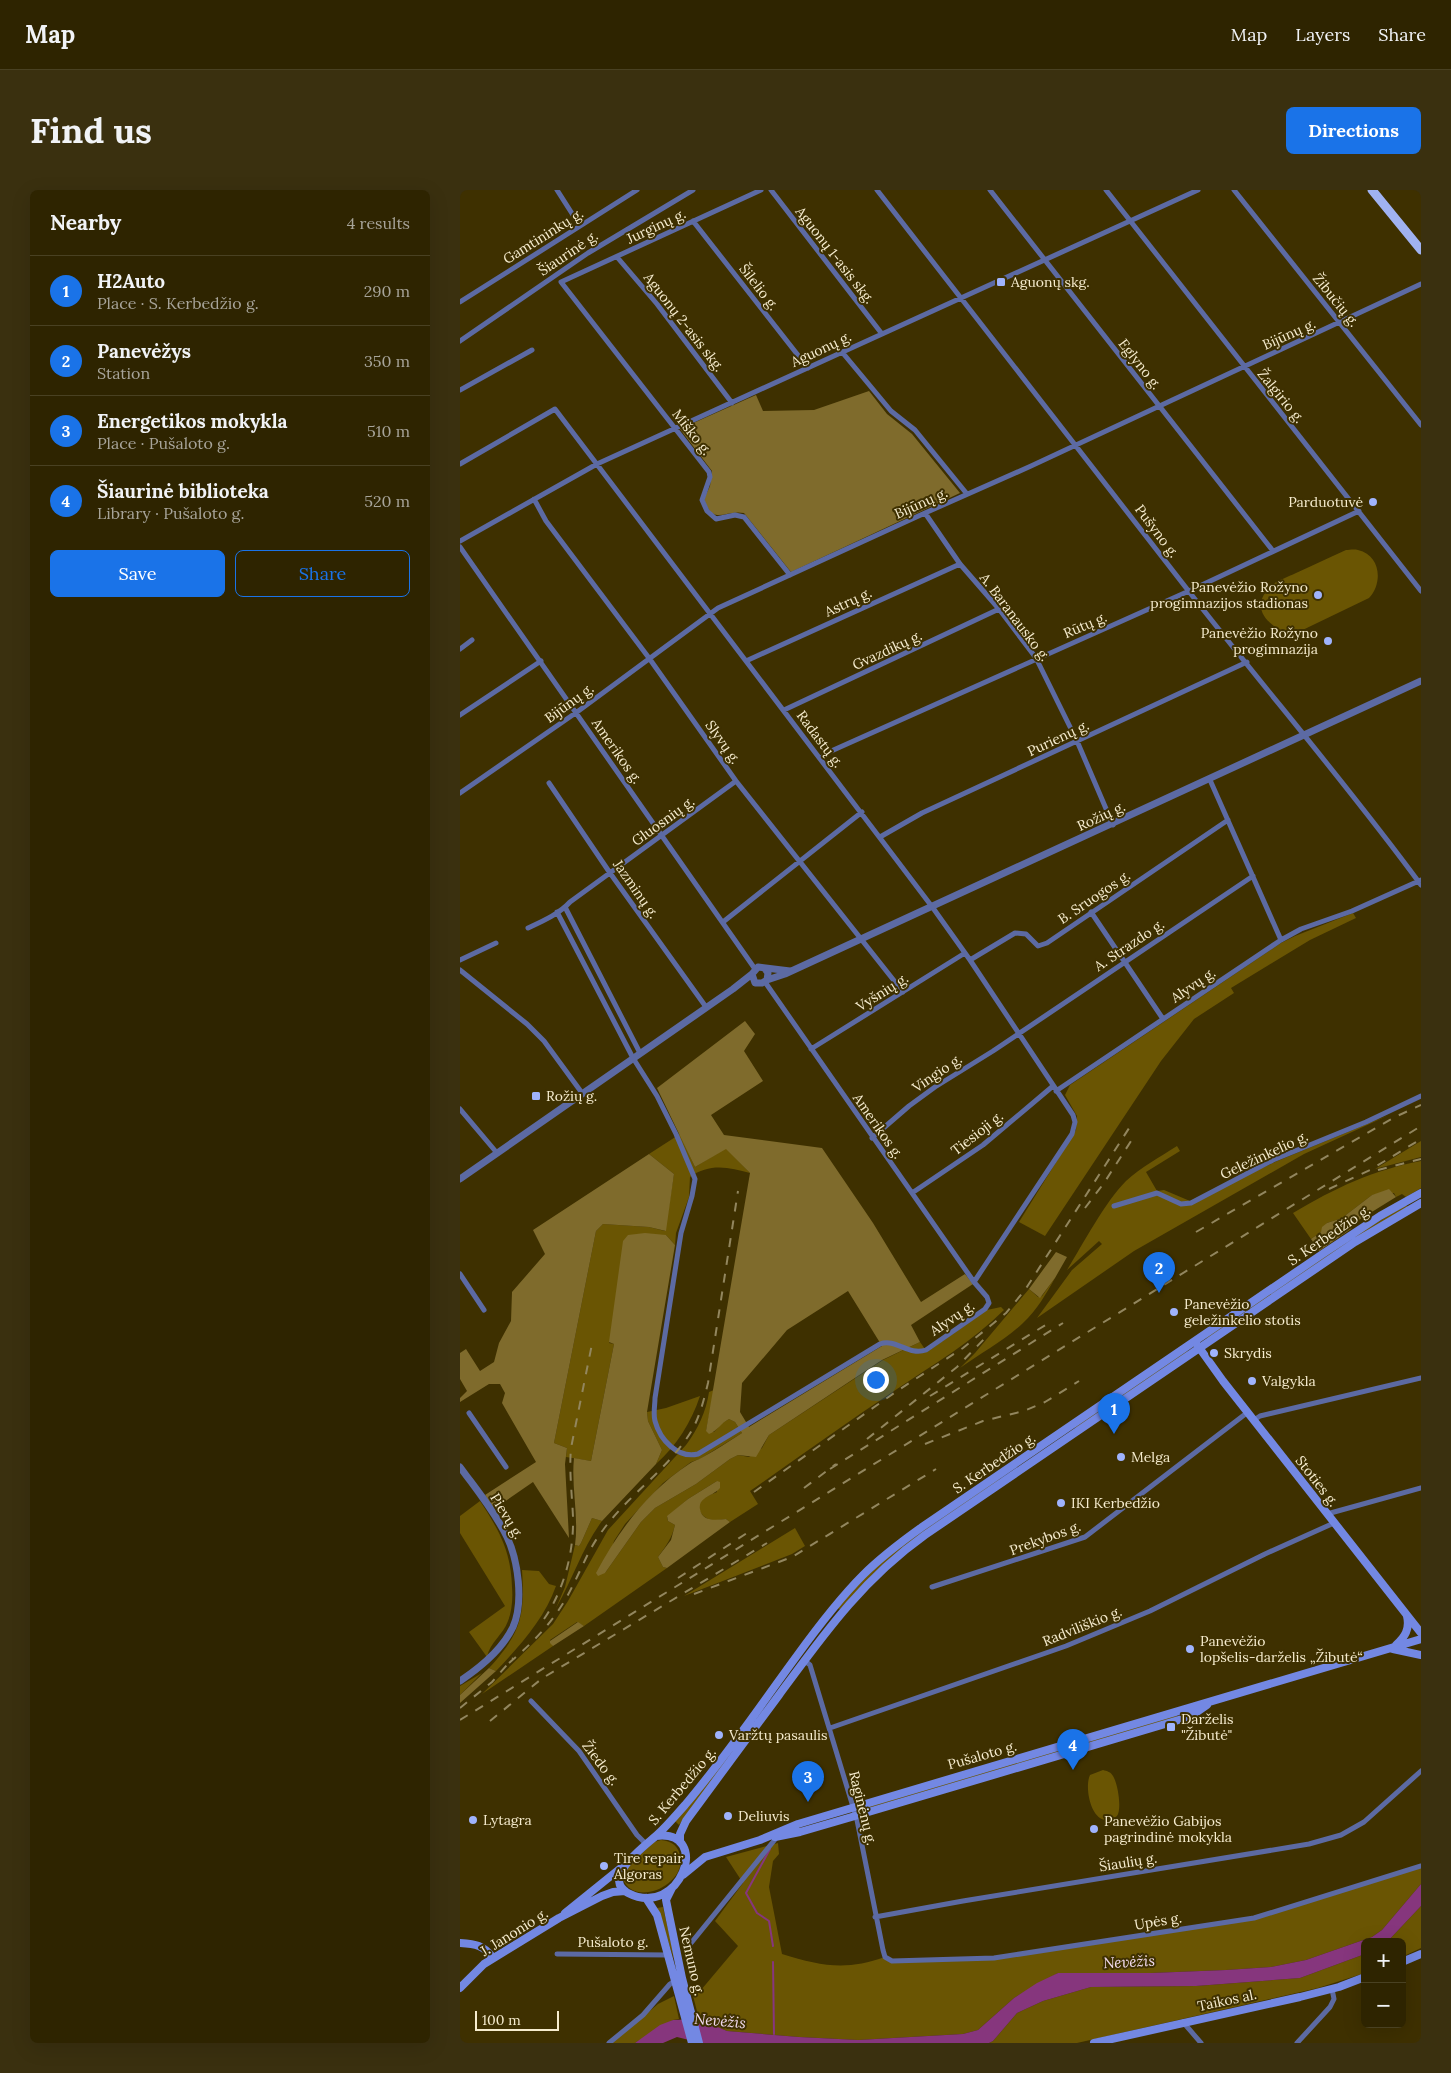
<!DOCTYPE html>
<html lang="en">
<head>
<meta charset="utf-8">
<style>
	:root { --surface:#2e2400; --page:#3a300f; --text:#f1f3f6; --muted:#a7a499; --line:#494122; --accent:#1a73e8 }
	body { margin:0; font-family:Lora,serif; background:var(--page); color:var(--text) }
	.controls { position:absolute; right:15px; bottom:15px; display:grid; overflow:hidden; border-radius:8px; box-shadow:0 5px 20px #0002 }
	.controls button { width:45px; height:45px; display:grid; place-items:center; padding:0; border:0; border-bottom:1px solid var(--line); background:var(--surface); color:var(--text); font:25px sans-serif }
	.scale { position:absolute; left:15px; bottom:12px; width:84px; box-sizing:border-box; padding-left:5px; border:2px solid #f6ecce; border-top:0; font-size:14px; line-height:18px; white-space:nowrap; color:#f6ecce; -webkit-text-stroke:4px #3e3000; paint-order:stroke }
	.you { position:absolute; left:415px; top:1189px; width:18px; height:18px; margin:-12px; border:4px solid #fff; border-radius:50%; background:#1a73e8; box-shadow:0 0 0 8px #1a73e833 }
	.badge { display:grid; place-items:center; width:32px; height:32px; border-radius:50%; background:var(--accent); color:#fff; font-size:16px; font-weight:700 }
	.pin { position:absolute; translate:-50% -41px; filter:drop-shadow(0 1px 2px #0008) }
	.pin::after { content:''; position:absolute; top:26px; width:18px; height:15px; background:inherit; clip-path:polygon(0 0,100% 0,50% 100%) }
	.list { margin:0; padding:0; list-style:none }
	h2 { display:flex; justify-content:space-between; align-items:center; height:65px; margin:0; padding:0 20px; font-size:21px }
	h2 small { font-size:16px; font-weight:400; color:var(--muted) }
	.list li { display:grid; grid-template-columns:32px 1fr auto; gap:15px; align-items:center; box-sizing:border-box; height:70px; padding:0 20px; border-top:1px solid var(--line) }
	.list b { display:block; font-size:19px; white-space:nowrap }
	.list p { margin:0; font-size:16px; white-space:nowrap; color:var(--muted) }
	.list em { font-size:16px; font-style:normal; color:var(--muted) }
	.actions { display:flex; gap:10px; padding:15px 20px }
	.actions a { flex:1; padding:11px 0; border:1px solid var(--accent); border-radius:8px; text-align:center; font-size:18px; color:var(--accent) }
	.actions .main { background:var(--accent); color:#fff }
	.map { position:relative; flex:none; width:961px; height:1853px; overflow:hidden; border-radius:8px }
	header { display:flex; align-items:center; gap:30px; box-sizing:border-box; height:70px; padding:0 25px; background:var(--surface); border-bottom:1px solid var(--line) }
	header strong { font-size:24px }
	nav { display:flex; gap:28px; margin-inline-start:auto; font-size:18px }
	.intro { display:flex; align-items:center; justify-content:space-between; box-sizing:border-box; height:120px; padding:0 30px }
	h1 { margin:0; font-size:35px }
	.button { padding:12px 22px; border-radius:8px; background:var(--accent); color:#fff; font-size:18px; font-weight:700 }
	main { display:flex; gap:30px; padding:0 30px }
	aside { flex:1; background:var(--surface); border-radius:8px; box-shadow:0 5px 20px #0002 }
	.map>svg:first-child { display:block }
	.green { fill:#6a5503 }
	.forest { fill:#7f6b2c; fill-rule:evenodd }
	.water { fill:#86367d }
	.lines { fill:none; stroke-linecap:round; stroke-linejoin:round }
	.stream { stroke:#86367d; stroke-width:2 }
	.minor { stroke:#5c6aa3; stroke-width:5 }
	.tertiary { stroke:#5c6aa3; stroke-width:7 }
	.secondary { stroke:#7388e3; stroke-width:8 }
	.trunk { stroke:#a0b2f0; stroke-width:9 }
	.rail { stroke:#92865e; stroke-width:2; stroke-dasharray:9 9; stroke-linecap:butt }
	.poi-dot { fill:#9fb3fd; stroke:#3e3000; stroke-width:2 }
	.labels { text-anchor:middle; stroke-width:4; stroke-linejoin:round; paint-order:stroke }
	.street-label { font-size:14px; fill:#f6ecce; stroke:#3e3000 }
	.poi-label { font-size:14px; fill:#f6ecce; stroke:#3e3000; text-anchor:start }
	.water-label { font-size:15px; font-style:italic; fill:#f2dbee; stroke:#3e3000 }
</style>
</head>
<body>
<header>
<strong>Map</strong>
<nav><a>Map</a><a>Layers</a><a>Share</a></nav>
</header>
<div class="intro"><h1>Find us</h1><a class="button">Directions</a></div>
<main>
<aside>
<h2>Nearby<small>4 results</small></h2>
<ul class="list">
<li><span class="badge">1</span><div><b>H2Auto</b><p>Place · S. Kerbedžio g.</p></div><em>290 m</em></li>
<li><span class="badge">2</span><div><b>Panevėžys</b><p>Station</p></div><em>350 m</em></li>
<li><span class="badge">3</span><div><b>Energetikos mokykla</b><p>Place · Pušaloto g.</p></div><em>510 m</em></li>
<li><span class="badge">4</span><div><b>Šiaurinė biblioteka</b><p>Library · Pušaloto g.</p></div><em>520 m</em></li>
</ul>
<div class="actions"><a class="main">Save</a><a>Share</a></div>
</aside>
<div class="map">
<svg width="961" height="1853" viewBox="0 0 961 1853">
	<rect width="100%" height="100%" fill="#3e3000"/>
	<path class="green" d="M886,360C889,360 894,359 898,360C921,365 923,394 909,408L826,448L822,445L825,442C804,433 790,415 812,395C818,390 828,387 836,383C853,375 869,368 886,360Z
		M893,723L896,728L850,750L771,798L774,803L734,829L701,871L585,1046L559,1032L616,940L617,926L605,905L610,895L821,753L835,746Z
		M929,925L844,964L674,1061L577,1128L612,1080L642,1054L639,1051L607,1080C623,1054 645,1012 666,991C681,977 700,967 717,956L720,961L686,982L697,1001L704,1000L730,1011L815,972Z
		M220,944L235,977L266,958L290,983C269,977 249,973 230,987L229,1007L216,1043L215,1055L206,1045L149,1153L154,1154L131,1271L106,1267L107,1258L94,1253L136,1041L143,1034L189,1037L205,1041L214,984L189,964Z
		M961,951V967L915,979Z
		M961,971V998L946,1007L942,1004L936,1007L934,1003L912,1005L882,1028L867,1033L861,1042L851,1049L833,1023C875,998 913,980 961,971Z
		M946,1015L948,1017L748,1150L747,1147L892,1048Z
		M595,1088C586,1104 577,1120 563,1133C545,1150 521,1163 500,1178L515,1163L569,1099L578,1107L582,1106Z
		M541,1117L544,1120C512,1152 474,1174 437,1199C387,1232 339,1267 290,1301L298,1314L270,1332L266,1329C262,1329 257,1331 253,1330C244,1330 234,1318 242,1310C246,1306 253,1304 257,1302V1291L228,1309L207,1327L208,1331L215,1335C212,1348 206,1356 198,1367L203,1377L207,1378L124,1436L117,1432L90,1450L93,1456L22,1504L93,1434L108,1411L148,1340L226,1255C238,1239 246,1222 249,1202L254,1200L246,1241L254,1242L262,1233L269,1229L275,1232L282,1243L240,1269L231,1272L203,1293L165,1334L154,1351L145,1383L181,1332L195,1318L236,1294L270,1269L278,1265L289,1267L302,1258L309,1245L423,1170L460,1152L467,1162L527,1120Z
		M727,1161L729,1163L616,1239L615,1237Z
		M240,1206C231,1233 217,1255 196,1274L202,1260L188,1231L187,1222L206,1218Z
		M538,1289L539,1291L415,1382L380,1419L377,1418L402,1390L437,1359Z
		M20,1311C39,1340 51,1361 52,1397C53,1408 52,1421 48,1431C43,1445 30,1452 27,1467L9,1442L45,1416L0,1343V1326Z
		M132,1328L142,1331C122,1358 113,1389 96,1418L105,1397L115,1355L119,1356L121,1353Z
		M335,1338L345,1356L332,1364L224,1406Z
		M62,1380L79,1381L89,1394L96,1396C85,1428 59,1457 36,1481L29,1478C61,1443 65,1426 62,1380Z
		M22,1483L0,1505V1496Z
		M299,1524L289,1541L219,1635L214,1630Z
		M716,1524L717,1527L409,1618V1615Z
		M643,1580C647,1581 651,1582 653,1586C658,1594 662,1619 657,1626C634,1644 623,1600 630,1585Z
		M201,1650C210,1651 216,1654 219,1662C231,1694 174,1719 163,1689L167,1677L194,1652Z
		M318,1653L319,1664L313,1671L309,1697L322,1764C361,1776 386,1781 425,1767L432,1771L534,1768L794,1728L961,1676V1694L922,1740L912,1747L846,1770L811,1777L766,1780L691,1783H598L554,1808L518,1840L503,1844L398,1850L339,1847L267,1841L239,1829L232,1802L241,1800L278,1756L255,1731L283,1693L266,1667Z
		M961,1716V1758L942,1767V1752H927Z
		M203,1717L214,1766V1769L197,1718Z
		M905,1764V1783L858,1798L617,1853H529L533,1851L557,1823L583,1811L631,1797L736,1796L840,1788Z
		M214,1806L219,1829L213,1830L175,1853H152L198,1814Z"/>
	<path class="forest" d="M409,201L427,224L452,244L500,303L331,382L284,323C265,319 253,337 244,309L250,296L252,281L220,239L296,205L303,221L354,220Z
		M285,831L295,844L284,861L303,891L251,925L264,945L362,958L413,1033L461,1112L505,1084L513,1094L451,1135L460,1152L422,1170L309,1245L296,1267L278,1265L270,1269L236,1294L195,1318L181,1332L145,1383L138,1386L136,1383C159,1340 188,1301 229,1274C233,1271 238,1270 243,1267C256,1260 269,1251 282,1243L275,1232L269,1229C261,1233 257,1241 249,1244L246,1241L290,983L266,959L235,977L197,898ZM388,1101L422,1156L289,1237L280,1222L282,1193L327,1140Z
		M189,964L214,984L206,1041L189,1037L143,1034L136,1041L94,1253L107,1258L105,1274L109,1348L73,1292L34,1319L25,1305L76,1272L42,1213L45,1203L40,1194H29L0,1212V1208L7,1201L0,1189V1163L6,1159L20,1181L34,1172L39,1153L51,1131L52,1102L85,1064L73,1040Z
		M929,999L936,1007L894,1033L891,1039L859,1061L851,1049L861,1042L862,1037L867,1033L882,1028L912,1005Z
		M185,1043L206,1045L215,1055L187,1222L188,1231L202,1260L196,1274L142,1331L132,1328L121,1353L119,1356L115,1355C119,1326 111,1297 114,1268L131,1271L154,1154L149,1152L163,1051L168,1045Z
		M596,1062L607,1067L595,1088L580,1108L569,1099Z
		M257,1291L260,1292V1298C256,1303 249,1305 244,1309C241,1311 239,1315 240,1319C242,1332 256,1330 266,1329L270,1332L207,1378L203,1377L198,1367L211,1350L215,1335L208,1331L207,1326L228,1309Z
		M118,1432L124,1436L93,1456L90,1453V1451Z
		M29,1478L36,1481L0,1513V1505Z"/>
	<path class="water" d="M961,1694V1716L927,1752H905V1764L840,1788L736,1796L631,1797L583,1811L557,1823L533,1851L529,1853H241L217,1847L203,1853H175L200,1835L213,1830L239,1829L267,1841L339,1847L398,1850L503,1844L518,1840L554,1808L577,1793L598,1783H691L766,1780L811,1777L846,1770L912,1747L922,1740Z"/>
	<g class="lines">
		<path class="stream" d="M310,1659L286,1703L297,1723L309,1731L313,1756
			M313,1772L314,1844"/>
		<path class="minor" d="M97,0L120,36
			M301,0L101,92L249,282L250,287L242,310L247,321L256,329L275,325L284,327L330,385
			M311,0L422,144
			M417,0C521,133 624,266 727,399C804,498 887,594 961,695
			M530,0L813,361
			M646,0L961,401
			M774,0L961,235
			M233,31L348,178
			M157,67L197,114L272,213
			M0,112L177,0
			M0,151L128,63L233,0
			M382,162L431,221L455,240L507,304
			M0,200L72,160
			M0,274L95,219L473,718L510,770L613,925L615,932L612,944L514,1092L527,1107L529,1113L525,1119L466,1160C448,1166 436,1148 420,1154L238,1264C218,1269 200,1250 195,1231C193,1224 195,1215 195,1208L221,1043L232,1006L235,989L216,944L197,906L173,868L97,722
			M74,309L86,331L189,468L276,591L443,802
			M465,323L500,374L539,419L576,468L617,551L653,635
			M0,351L137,274L738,0
			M0,357L295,779
			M0,459L12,450
			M286,471L500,374
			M324,520L539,419
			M0,525L81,471
			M361,568L369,562L729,401L899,321
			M750,590L821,750
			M89,593L150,683L246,817
			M0,603L117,522L258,418L465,323L571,276L961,94
			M420,647L462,623L787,472
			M105,717L180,863
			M631,722L703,829
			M263,732L402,622
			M68,738C83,731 99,724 110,712L276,591
			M0,770L36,753
			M510,770L555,743L566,744L578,756L587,753L768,630
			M0,780L67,834L84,851L122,903
			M305,792L514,1092
			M351,859L505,763
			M596,901L821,750L841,739L892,721L961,690
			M0,919L37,963
			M412,948L449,916L475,897L533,861L793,686
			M452,1003L523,955L593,896
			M654,1016L697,1003L721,1014L731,1013L813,970L906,932L961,906
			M0,1084L24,1120
			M9,1223L46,1277
			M794,1230L800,1226L961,1188
			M867,1324L961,1298
			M472,1397L625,1347L788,1222
			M344,1470L350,1475L397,1630L423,1760L425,1767L432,1771L534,1768L794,1728L961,1676
			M71,1511L119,1561L177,1645L186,1654
			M370,1538L606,1456L690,1421L805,1364L874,1333
			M415,1727L503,1711L849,1654L881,1645L904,1632L961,1581
			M227,1758L317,1647
			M97,1764L209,1765
			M723,1832L741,1853
			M149,1853L183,1825L210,1794L216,1790
			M837,1853L870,1817L874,1809L872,1799"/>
		<path class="tertiary" d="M305,779L308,783L307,790L302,793H295L292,784L298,777L330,781
			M307,790L325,784L961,491
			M0,989L273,799L292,784
			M0,1277C16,1299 35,1322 47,1347C58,1370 64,1412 53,1437C42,1460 21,1477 0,1491"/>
		<path class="secondary" d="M738,1156L763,1191L961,1443
			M936,1455C945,1447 950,1439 947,1426
			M933,1459L961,1465
			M196,1646C253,1639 220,1730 168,1703C140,1688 186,1655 197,1645C207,1636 216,1625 225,1615C265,1568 300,1516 336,1467C357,1438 378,1410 403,1385C421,1367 441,1352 462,1337L864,1063L920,1026L961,1003
			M315,1647L340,1642L395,1626L722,1529L734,1524L747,1515
			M220,1652V1644L226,1631C257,1589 288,1547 319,1505C364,1444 402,1390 465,1345L895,1052L961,1013
			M223,1685L245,1667L300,1650L338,1634L961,1449
			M212,1698L206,1710L208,1720L222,1788L239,1853
			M186,1708L197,1725L232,1853
			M105,1723L162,1677
			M0,1753C15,1754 24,1755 33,1768
			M942,1772L961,1764
			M0,1798L24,1774L99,1728L142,1706L153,1702L165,1701
			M634,1853L840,1807L879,1797L905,1787"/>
		<path class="trunk" d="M912,0L961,60"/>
		<path class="rail" d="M918,980L961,969
			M869,999L910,980L961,949
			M625,1018L644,993L673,948
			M736,1042L935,927L961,915
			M470,1206L592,1131
			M407,1249L497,1177L526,1147
			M465,1254L523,1231L564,1221L585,1212L619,1191
			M370,1279L603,1133
			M344,1298L376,1274
			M294,1302L437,1201L503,1158L546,1123L565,1100L673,932
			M218,1388L287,1343
			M234,1404L332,1367L476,1279
			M84,1429C104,1400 114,1362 113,1327C112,1304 109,1281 111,1258L133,1149
			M49,1473C75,1451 97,1428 112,1397C122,1378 129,1358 143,1340C169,1304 209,1279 232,1240C240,1226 244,1209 248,1193L278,1001
			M86,1486L307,1353
			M0,1518L32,1492L53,1468
			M0,1530L961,936
			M30,1531L85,1486"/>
	</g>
	<g class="poi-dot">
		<rect x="536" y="87" width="10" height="10" rx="2.5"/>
		<circle cx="913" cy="312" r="5"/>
		<circle cx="858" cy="405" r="5"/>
		<circle cx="868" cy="451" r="5"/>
		<rect x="71" y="901" width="10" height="10" rx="2.5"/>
		<circle cx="714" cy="1122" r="5"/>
		<circle cx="754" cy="1163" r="5"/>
		<circle cx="792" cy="1191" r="5"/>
		<circle cx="661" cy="1267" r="5"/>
		<circle cx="601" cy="1313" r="5"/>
		<circle cx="730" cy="1459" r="5"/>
		<rect x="706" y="1532" width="10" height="10" rx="2.5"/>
		<circle cx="259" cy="1545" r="5"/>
		<circle cx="268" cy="1626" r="5"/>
		<circle cx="13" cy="1630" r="5"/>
		<circle cx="634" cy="1639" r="5"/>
		<circle cx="144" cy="1676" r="5"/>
	</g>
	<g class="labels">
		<g class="street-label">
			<text transform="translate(196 36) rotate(-25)" y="5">Jurginų g.</text>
			<text transform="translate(83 46) rotate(-32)" y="5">Gamtininkų g.</text>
			<text transform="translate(108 63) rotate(-34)" y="5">Šiaurinė g.</text>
			<text transform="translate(375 65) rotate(52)" y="5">Aguonų 1-asis skg.</text>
			<text transform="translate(299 97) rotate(52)" y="5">Šilelio g.</text>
			<text transform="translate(876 110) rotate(51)" y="5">Žibučių g.</text>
			<text transform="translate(224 132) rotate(52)" y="5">Aguonų 2-asis skg.</text>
			<text transform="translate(829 144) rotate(-24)" y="5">Bijūnų g.</text>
			<text transform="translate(361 159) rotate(-25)" y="5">Aguonų g.</text>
			<text transform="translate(680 174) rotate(52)" y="5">Eglyno g.</text>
			<text transform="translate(821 206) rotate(51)" y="5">Žalgirio g.</text>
			<text transform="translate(232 242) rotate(52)" y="5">Miško g.</text>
			<text transform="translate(461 313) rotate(-24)" y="5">Bijūnų g.</text>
			<text transform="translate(697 341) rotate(53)" y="5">Pušyno g.</text>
			<text transform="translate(388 412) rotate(-25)" y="5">Astrų g.</text>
			<text transform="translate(555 427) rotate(53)" y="5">A. Baranausko g.</text>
			<text transform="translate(625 435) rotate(-23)" y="5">Rūtų g.</text>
			<text transform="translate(427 460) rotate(-25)" y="5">Gvazdikų g.</text>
			<text transform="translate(109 513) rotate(-36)" y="5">Bijūnų g.</text>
			<text transform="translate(598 548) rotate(-25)" y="5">Purienų g.</text>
			<text transform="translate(360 549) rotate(53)" y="5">Radastų g.</text>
			<text transform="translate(263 552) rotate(55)" y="5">Slyvų g.</text>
			<text transform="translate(157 561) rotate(55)" y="5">Amerikos g.</text>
			<text transform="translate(641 626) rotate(-25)" y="5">Rožių g.</text>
			<text transform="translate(203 631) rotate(-36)" y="5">Gluosnių g.</text>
			<text transform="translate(176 699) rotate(55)" y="5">Jazminų g.</text>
			<text transform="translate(634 707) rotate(-34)" y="5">B. Sruogos g.</text>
			<text transform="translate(669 755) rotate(-34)" y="5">A. Strazdo g.</text>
			<text transform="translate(733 795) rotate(-34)" y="5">Alyvų g.</text>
			<text transform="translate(422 802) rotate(-32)" y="5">Vyšnių g.</text>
			<text transform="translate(477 883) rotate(-34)" y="5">Vingio g.</text>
			<text transform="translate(418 936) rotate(55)" y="5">Amerikos g.</text>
			<text transform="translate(517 943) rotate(-38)" y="5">Tiesioji g.</text>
			<text transform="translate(804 965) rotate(-25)" y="5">Geležinkelio g.</text>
			<text transform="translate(869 1045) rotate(-34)" y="5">S. Kerbedžio g.</text>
			<text transform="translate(492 1128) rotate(-34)" y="5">Alyvų g.</text>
			<text transform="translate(534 1273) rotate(-34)" y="5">S. Kerbedžio g.</text>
			<text transform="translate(857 1291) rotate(52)" y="5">Stoties g.</text>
			<text transform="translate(47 1326) rotate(59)" y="5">Pievų g.</text>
			<text transform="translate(585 1348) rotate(-20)" y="5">Prekybos g.</text>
			<text transform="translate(622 1436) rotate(-22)" y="5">Radviliškio g.</text>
			<text transform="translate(522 1565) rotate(-16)" y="5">Pušaloto g.</text>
			<text transform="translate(141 1573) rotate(53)" y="5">Žiedo g.</text>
			<text transform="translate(222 1596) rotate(-50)" y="5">S. Kerbedžio g.</text>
			<text transform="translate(403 1618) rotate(76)" y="5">Raginėnų g.</text>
			<text transform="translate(668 1672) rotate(-9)" y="5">Šiaulių g.</text>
			<text transform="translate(698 1731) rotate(-9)" y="5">Upės g.</text>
			<text transform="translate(54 1742) rotate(-32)" y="5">J. Janonio g.</text>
			<text x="153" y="1757">Pušaloto g.</text>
			<text transform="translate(232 1771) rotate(77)" y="5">Nemuno g.</text>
			<text transform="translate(767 1810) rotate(-12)" y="5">Taikos al.</text>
		</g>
		<g class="poi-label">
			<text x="551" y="97">Aguonų skg.</text>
			<text x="903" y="317" text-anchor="end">Parduotuvė</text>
			<text x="848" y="402" text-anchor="end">Panevėžio Rožyno<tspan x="848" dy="16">progimnazijos stadionas</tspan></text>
			<text x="858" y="448" text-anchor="end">Panevėžio Rožyno<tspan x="858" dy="16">progimnazija</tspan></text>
			<text x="86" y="911">Rožių g.</text>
			<text x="724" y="1119">Panevėžio<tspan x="724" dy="16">geležinkelio stotis</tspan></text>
			<text x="764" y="1168">Skrydis</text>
			<text x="802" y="1196">Valgykla</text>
			<text x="671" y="1272">Melga</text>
			<text x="611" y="1318">IKI Kerbedžio</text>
			<text x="740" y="1456">Panevėžio<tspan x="740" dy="16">lopšelis-darželis „Žibutė“</tspan></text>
			<text x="721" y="1534">Darželis<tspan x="721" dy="16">"Žibutė"</tspan></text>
			<text x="269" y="1550">Varžtų pasaulis</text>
			<text x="278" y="1631">Deliuvis</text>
			<text x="23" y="1635">Lytagra</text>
			<text x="644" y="1636">Panevėžio Gabijos<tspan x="644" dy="16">pagrindinė mokykla</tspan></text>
			<text x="154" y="1673">Tire repair<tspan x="154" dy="16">Algoras</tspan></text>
		</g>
		<g class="water-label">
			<text transform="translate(669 1772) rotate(-3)" y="5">Nevėžis</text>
			<text transform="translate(260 1831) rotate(5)" y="5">Nevėžis</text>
		</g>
	</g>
</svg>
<div class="controls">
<button>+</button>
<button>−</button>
</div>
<div class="scale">100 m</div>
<div class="you"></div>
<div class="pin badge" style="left:654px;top:1244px">1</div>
<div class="pin badge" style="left:699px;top:1103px">2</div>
<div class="pin badge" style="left:348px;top:1612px">3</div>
<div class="pin badge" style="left:613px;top:1580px">4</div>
</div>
</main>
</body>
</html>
